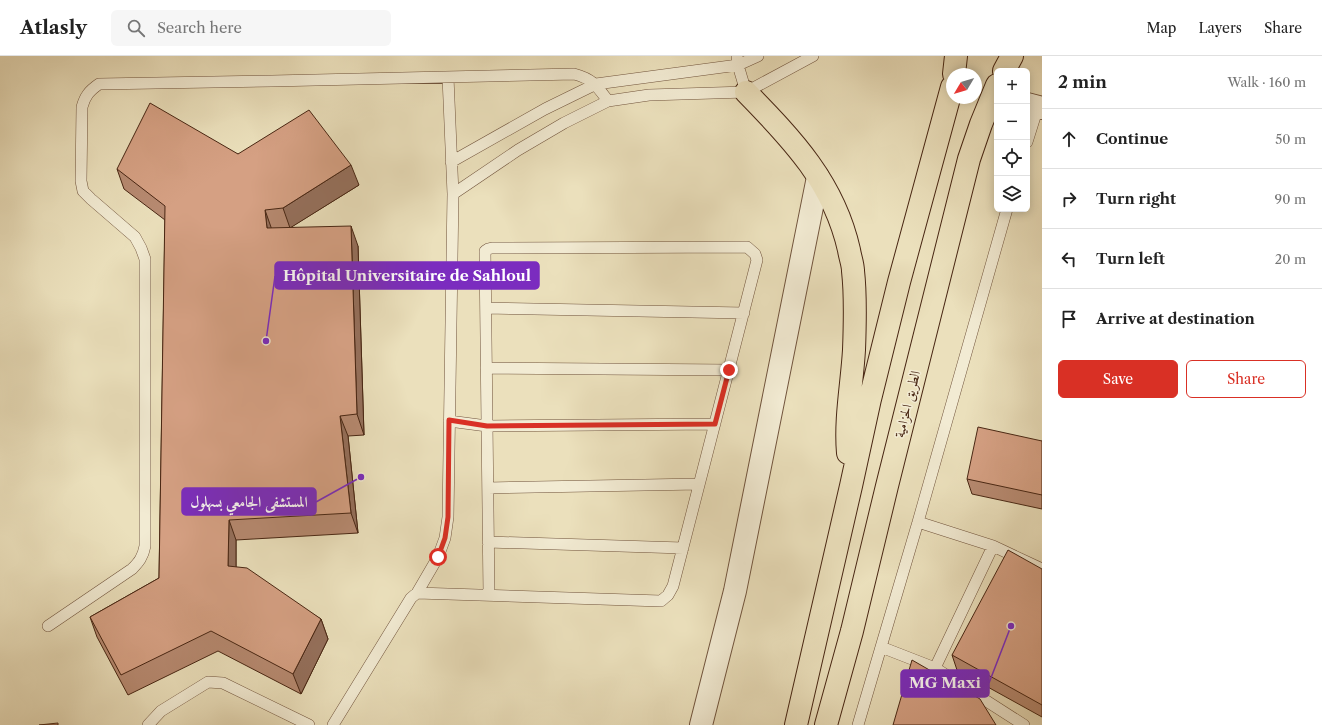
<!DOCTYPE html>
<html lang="en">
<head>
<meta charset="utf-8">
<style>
	:root { --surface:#fff; --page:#f6f6f6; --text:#222; --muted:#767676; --line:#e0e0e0; --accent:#d93025 }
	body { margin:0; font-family:"Libre Caslon Text",Amiri,serif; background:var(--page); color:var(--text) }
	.controls { position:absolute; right:12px; top:12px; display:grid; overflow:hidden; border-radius:6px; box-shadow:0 2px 10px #0003 }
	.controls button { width:36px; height:36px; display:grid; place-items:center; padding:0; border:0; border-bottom:1px solid var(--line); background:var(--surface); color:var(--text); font:20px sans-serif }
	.compass { position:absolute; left:946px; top:12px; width:36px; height:36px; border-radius:50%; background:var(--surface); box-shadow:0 2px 10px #0003; rotate:232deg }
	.stop { position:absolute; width:12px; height:12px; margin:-9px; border:3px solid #d93025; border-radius:50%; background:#fff }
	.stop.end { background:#d93025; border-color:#fff; box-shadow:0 1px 4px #0008 }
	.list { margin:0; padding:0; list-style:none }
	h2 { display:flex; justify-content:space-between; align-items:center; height:52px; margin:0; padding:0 16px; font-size:17px }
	h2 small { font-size:13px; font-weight:400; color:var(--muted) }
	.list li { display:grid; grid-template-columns:26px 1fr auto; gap:12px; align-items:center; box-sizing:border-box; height:60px; padding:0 16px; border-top:1px solid var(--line) }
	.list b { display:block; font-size:15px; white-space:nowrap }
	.list em { font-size:13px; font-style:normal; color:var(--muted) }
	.actions { display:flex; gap:8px; padding:12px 16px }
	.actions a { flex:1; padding:9px 0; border:1px solid var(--accent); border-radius:6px; text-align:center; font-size:14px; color:var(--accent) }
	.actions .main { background:var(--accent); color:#fff }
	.icon { flex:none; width:22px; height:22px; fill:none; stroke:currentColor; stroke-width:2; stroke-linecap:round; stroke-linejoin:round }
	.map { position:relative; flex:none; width:1042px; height:669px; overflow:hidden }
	header { display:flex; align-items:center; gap:24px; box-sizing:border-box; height:56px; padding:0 20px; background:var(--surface); border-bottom:1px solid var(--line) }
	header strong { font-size:19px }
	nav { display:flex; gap:22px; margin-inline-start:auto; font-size:14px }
	.search { width:280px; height:36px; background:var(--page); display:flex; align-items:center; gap:10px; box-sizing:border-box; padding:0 14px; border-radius:6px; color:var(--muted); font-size:15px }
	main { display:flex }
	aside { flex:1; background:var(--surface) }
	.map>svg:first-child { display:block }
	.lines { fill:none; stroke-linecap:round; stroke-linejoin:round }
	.service-casing { stroke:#71543d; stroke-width:12 }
	.minor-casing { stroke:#71543d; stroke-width:24 }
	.trunk-casing { stroke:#482613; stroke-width:24 }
	.service { stroke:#f2ebd3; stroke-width:11 }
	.minor { stroke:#f2ebd3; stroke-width:22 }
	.trunk { stroke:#ebe0bc; stroke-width:22 }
	.wall { fill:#b78a71; stroke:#482613 }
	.shaded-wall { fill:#95705c; stroke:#482613 }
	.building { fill:#d5a083; stroke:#482613 }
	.route { stroke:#d93025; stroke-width:5 }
	.labels { text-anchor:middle; stroke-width:3; stroke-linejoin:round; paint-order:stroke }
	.street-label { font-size:14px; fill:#482613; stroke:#f2ebd3 }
	.leader { fill:none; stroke:#7b2cbf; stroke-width:1.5 }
	.callout-dot { fill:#7b2cbf; stroke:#f2ebd3; stroke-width:1.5 }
	.callout { fill:#7b2cbf; stroke:#7b2cbf; stroke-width:1.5 }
	.callout-label { font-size:15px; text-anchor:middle; font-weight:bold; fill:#fff }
</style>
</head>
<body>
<header>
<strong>Atlasly</strong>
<div class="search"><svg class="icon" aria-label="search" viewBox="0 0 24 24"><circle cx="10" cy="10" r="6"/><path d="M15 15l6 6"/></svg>Search here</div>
<nav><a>Map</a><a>Layers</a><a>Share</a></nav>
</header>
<main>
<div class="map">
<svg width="1042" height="669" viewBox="0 0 1042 669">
	<rect width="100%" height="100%" fill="#ebe0bc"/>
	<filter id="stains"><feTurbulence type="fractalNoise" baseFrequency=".005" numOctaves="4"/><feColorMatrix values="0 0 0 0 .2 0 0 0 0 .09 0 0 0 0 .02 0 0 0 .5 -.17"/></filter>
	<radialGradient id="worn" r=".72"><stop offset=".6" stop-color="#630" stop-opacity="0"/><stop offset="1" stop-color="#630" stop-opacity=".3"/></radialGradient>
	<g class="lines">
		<g class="service-casing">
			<path id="service" d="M737,0L738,9L746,36
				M1027,86L1038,51
				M451,106L545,53L596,28L738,9L758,0
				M453,138L518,94L564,67L608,45L649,39L746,36L813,0
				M486,252L744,257
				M486,312L729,314
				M449,365L487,370L715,368
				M488,432L699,428
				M918,466L993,490L1042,513
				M488,486L683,492
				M417,537L661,545L668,539L673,530L757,204L755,198L747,191L492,192L488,193L485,195L489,539
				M48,570L132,513C139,506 143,501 145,490V203L141,192L135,181L91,143L83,135L81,125L82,51C85,40 89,35 99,28L272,25L574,18C593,23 597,30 608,45
				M881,591L918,466L1007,153
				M935,612L993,490
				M148,669L161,655L208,626L223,627L309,669
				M333,669L411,542L417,537L438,501L445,482L448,461L453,138L448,21
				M858,669L881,591L935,612L1024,669"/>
		</g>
		<g class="minor-casing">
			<path id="minor" d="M1027,48L1042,52
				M701,669L735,535L818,121"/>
		</g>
		<g class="trunk-casing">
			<path id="trunk" d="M1004,15L1012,0
				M954,18L956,0
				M746,36C793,84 834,127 849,194C850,201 853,208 853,215C856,241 855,268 854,294C852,328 845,363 848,397
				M796,669L851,430L870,343L899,226L952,31
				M826,669L852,575L887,430L969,103L981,68L997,29"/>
		</g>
		<use href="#service" class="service"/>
		<use href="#minor" class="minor"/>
		<use href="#trunk" class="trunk"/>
	</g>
	<path class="wall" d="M238,98L359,129L291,171L358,190L364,379L348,380L358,477L236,484V511L321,563L328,583L301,638L218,595L128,639L97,581L90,561L159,522L165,164L124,133L117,113Z
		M1042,385V453L972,438L967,423Z
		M1042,513V661L957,614L952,599Z"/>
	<path class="shaded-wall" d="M351,109L359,129L290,172L283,152Z
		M265,154L272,174L267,172Z
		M351,170L358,190L364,379L357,358Z
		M340,360L348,380L358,477L351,457Z
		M229,464L236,484V530L228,510Z
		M321,563L328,583L301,638L293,618Z"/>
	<path class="building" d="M150,47L238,98L309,54L351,109L283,152L265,154L267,172L351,170L357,358L340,360L351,457L229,464L228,510L247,512L321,563L293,618L211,575L121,619L90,561L159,522L165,150L117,113Z
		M978,371L1042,385V439L967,423Z
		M1008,494L1042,513V649L952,599Z
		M912,604L980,643L996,669H893Z
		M58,667V669H39Z"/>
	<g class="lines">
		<path class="route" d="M438,501L445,482L448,461L449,364L487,370L715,368L729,314"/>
	</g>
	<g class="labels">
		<g class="street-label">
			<text transform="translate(907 348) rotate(-76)" y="5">الطريق الحزامية</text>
		</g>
	</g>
	<path class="leader" d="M266 285L275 220M361 421L316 446M1011 570L989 627"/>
	<g class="callout-dot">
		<circle cx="266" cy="285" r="4"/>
		<circle cx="361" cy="421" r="4"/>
		<circle cx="1011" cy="570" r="4"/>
	</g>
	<g class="callout">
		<rect x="275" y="206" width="264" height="27" rx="4"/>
		<rect x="182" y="432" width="134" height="27" rx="4"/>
		<rect x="901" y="614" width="88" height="27" rx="4"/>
	</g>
	<g class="callout-label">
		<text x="407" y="225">Hôpital Universitaire de Sahloul</text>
		<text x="249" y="451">المستشفى الجامعي بسهلول</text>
		<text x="945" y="632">MG Maxi</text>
	</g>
	<rect width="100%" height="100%" filter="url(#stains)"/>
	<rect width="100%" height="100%" fill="url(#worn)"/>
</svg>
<div class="controls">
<button>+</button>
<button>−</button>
<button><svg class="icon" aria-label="locate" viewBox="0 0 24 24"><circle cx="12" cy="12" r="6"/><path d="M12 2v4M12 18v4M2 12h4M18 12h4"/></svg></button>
<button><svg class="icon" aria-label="layers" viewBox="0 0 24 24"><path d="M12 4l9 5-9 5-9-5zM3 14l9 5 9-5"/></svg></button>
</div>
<svg class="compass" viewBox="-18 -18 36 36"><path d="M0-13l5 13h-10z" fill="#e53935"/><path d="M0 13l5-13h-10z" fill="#767676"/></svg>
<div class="stop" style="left:438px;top:501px"></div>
<div class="stop end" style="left:729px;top:314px"></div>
</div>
<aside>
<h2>2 min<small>Walk · 160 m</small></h2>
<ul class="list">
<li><svg class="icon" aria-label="ahead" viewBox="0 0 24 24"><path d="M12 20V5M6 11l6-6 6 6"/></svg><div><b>Continue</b></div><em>50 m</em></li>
<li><svg class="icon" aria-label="right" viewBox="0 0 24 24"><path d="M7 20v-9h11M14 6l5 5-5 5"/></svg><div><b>Turn right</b></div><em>90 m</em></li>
<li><svg class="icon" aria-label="left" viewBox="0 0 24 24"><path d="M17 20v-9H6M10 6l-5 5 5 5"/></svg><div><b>Turn left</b></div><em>20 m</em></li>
<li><svg class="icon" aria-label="arrive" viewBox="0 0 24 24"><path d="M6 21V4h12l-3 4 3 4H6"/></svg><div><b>Arrive at destination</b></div></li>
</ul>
<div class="actions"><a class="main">Save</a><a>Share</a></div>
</aside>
</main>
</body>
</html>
